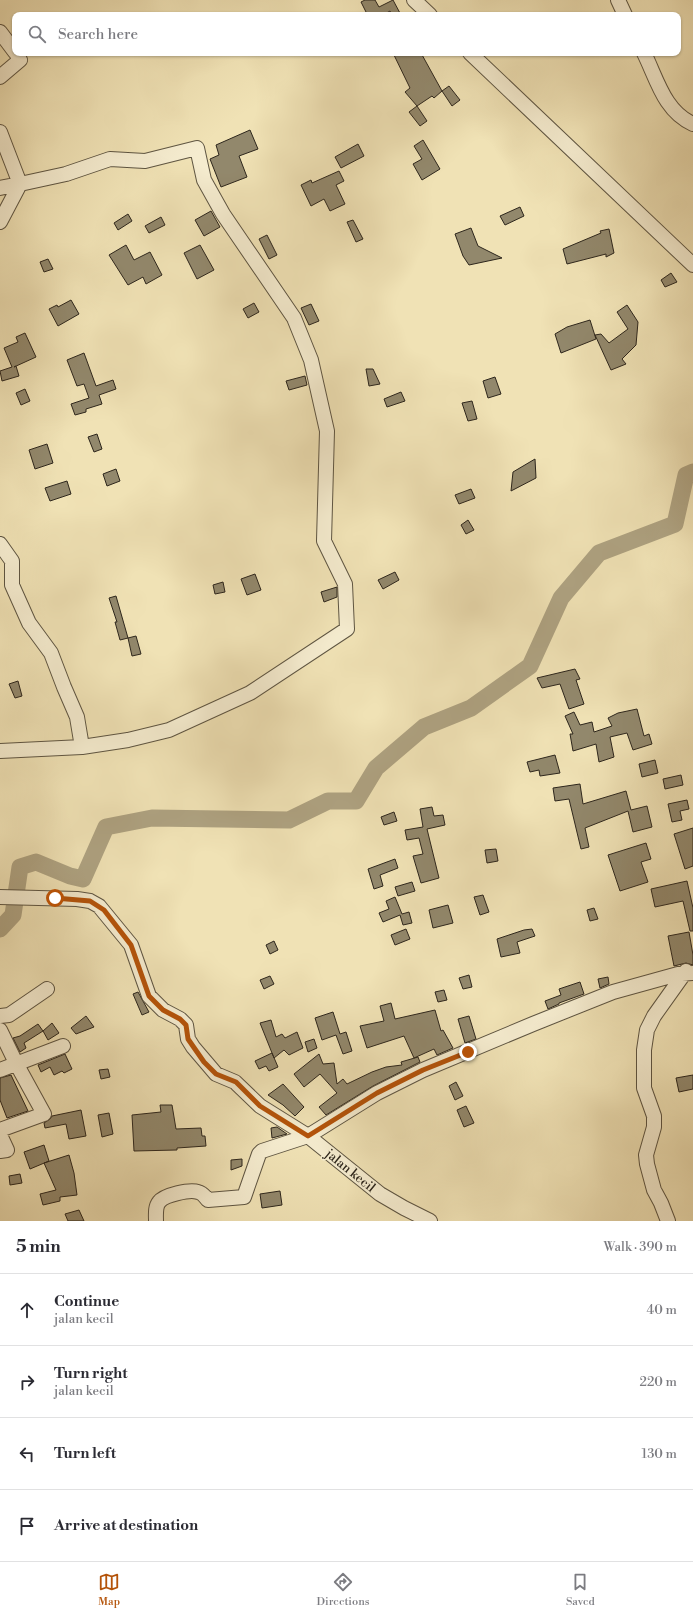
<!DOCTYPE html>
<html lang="en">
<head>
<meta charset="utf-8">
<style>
	:root { --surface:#fff; --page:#f2f2f3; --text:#2b2b33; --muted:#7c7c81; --line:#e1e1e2; --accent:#b45309 }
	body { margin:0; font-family:"Libre Bodoni",serif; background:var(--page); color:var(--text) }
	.stop { position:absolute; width:12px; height:12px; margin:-9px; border:3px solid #b45309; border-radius:50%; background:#fff }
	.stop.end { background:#b45309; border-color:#fff; box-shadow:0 1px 4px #0008 }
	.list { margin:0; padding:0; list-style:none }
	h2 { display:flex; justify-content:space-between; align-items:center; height:52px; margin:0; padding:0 16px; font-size:17px }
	h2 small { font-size:13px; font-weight:400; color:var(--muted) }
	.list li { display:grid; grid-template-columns:26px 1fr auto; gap:12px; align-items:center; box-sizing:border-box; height:72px; padding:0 16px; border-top:1px solid var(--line) }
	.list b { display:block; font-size:15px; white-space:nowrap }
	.list p { margin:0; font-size:13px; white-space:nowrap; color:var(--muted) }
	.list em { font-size:13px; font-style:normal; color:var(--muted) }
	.icon { flex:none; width:22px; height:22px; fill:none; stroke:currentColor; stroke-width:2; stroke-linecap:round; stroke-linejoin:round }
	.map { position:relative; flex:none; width:693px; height:1221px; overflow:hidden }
	.search { position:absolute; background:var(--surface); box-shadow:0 1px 3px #0004; left:12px; right:12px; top:12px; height:44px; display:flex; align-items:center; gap:10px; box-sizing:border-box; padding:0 14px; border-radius:8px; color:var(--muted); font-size:15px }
	.sheet { height:340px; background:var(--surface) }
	nav { display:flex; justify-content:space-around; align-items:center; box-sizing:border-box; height:56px; border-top:1px solid var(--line); background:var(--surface); font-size:11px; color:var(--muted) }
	nav a { display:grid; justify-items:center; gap:2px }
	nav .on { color:var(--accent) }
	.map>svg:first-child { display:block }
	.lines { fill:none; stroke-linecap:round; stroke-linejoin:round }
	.river { stroke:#aea281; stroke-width:17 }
	.building { fill:#92886c; stroke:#2d261c }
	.minor-casing { stroke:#5e5542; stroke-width:16 }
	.minor { stroke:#f5eccf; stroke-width:14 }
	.route { stroke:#b45309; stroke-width:5 }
	.labels { text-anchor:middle; stroke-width:3; stroke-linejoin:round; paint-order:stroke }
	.street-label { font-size:13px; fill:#2d261c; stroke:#f5eccf }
</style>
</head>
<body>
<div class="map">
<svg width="693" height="1221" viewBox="0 0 693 1221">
	<rect width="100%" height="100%" fill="#f0e2b5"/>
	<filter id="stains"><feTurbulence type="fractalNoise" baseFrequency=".005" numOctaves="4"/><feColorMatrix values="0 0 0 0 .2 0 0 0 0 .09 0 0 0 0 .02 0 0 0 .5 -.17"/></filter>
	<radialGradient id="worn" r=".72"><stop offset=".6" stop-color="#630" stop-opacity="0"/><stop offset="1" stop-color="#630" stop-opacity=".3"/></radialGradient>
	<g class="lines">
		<path class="river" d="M0,929L13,915L20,867L36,862L70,876L83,879L106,827L152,818L289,820L328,801H356L376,768L424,727L471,708L530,666L561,598L599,553L675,524L686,475L693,472"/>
	</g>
	<path class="building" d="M365,0H375L379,7L393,0L401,15H392L390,11L383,15H366L367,14L361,2Z
		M393,53H421L442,91L434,98L432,96L417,106L405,92L410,88Z
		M449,86L460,100L452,106L442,91Z
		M417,106L427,121L420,126L409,112Z
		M250,130L258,149L239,156L247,177L221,187L210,159L219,155L216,145Z
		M423,140L440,169L422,180L413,164L422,159L414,146Z
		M358,144L364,156L341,168L335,157Z
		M339,171L344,181L336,185L345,204L330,211L324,199L311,206L301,185L311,180L312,183Z
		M520,207L524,216L505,225L500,216Z
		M211,211L220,227L204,236L195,220Z
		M128,214L132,221L118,230L114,223Z
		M161,217L165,225L149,233L145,226Z
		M353,220L363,239L356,242L347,222Z
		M471,228L478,246L502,258L469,265L463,256L455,234Z
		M609,229L614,253L606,257V254L567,264L563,249L601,233L600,231Z
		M267,235L277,255L269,259L259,239Z
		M126,245L134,260L150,252L162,275L146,284L143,277L128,285L109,255Z
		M200,245L214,270L197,279L184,253Z
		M48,259L53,269L44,272L40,262Z
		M671,273L677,282L665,287L661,280Z
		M71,300L79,314L58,326L49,309L57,305L58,307Z
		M254,303L259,312L248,318L243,309Z
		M311,304L319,321L309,325L301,308Z
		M627,305L638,322L636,345L622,359L626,364L611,370L595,335L601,334L609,343L628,329L617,312Z
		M590,320L596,339L561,353L555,334L567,327Z
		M25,333L36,357L14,367L16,366L19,376L2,381L0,371L12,367L4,348L18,342L16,337Z
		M84,353L96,386L113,380L116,389L99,395L102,404L86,409V412L75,415L71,404L89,398L84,384L77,386L67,360Z
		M366,369H373L380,384L369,386Z
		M305,376L307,385L289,390L286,381Z
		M495,377L501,394L488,398L483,381Z
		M25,389L30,401L21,405L16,393Z
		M401,392L405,401L387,407L384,399Z
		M472,401L477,419L468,421L462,403Z
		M97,434L102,449L94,452L88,437Z
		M47,444L53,463L35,469L29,450Z
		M535,459L536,478L511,491L513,472Z
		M116,469L120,481L107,486L103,474Z
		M67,481L71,494L50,501L45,488Z
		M471,489L475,498L459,504L455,495Z
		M468,520L474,530L466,534L461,525Z
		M395,572L399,580L383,589L378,580Z
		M255,574L261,590L247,595L241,579Z
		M223,582L225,592L215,594L213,585Z
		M337,587V597L324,602L321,592Z
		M116,596L128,638L120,640L115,622H117L109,598Z
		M136,636L141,654L132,656L128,638Z
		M575,669L580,679L576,680L584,704L569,709L560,684L542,688L537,678Z
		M18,681L22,696L15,698L9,684Z
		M637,709L644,736L649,734L652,744L633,750L627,733L610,737L614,757L599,762L596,744L573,751L570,734H573L565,716L574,712L580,725L592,722L594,732L612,726L608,718L618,713Z
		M555,755L560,773L540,776L539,770L530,772L527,762Z
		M655,760L658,773L642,777L639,764Z
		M681,775L683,785L665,789L663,779Z
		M580,784L583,804L626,791L631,810L647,806L652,827L633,832L628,811L585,828L589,847L581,849L569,799L555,801L553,788Z
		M687,800L689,809L680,811L682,820L672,822L668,804Z
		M432,807L434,816L443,815L445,825L427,829L439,878L421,883L413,856L423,854L419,838L407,840L405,830L423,827L420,809Z
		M394,812L397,821L384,825L381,817Z
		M693,828V866L685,869L674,834Z
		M646,843L651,859L641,862L648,882L620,891L608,855Z
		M496,849L498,861L487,863L485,850Z
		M395,859L398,868L380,875L383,886L374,889L368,869Z
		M687,881L693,908V931H690L683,901L655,907L651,889Z
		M412,882L415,891L398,896L395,887Z
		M483,895L489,912L480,915L474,897Z
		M395,897L402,914L409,912L412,923L403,925L400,915L383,922L379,913L389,909L386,901Z
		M448,905L453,923L433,928L429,910Z
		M594,908L598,919L590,921L587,910Z
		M406,929L410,939L395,945L391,935Z
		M532,929L535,936L517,942L520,953L501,957L497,939L524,930Z
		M689,932L693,955V965L686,963L674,966L668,936Z
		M274,941L278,950L270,954L266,945Z
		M469,975L472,987L463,989L459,978Z
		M270,976L274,984L264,989L260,980Z
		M608,977L609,984L600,988L598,979Z
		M580,982L584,994L559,1003V1004L548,1009L545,1001L561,995L559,989Z
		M444,990L447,1000L438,1002L435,992Z
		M138,992L149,1012L142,1015L133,994Z
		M391,1003L395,1019L435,1010L441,1031L443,1030L453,1048L437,1055L434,1049L414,1058L404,1036L367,1048L360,1026L384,1021L380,1006Z
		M333,1012L340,1034L346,1032L352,1051L343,1054L336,1035L322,1040L315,1018Z
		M86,1016L94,1027L76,1034L71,1028Z
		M469,1016L476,1039L465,1043L458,1019Z
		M271,1020L276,1037L282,1034L285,1038L297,1032L303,1048L289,1055L284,1050L274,1058L260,1023Z
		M52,1023L59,1033L48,1040L43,1031Z
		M38,1024L43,1031L24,1043L26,1048L20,1052L13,1038L20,1036Z
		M314,1039L317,1048L308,1052L305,1042Z
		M272,1053L278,1067L269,1071L266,1066L259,1069L255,1061Z
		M65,1054L72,1069L64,1073L62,1071L54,1075L50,1067L41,1072L38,1065Z
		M319,1054L323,1064L334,1063L337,1084L343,1079L347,1084L372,1072L386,1067L402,1065L401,1062L418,1057L420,1062L373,1086L326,1115L319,1107L337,1093L320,1074L304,1087L294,1074Z
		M108,1069L110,1077L101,1079L99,1070Z
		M11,1075L28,1111L7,1118L0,1100V1078Z
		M693,1075V1089L679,1092L676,1078Z
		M456,1082L463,1096L455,1100L449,1086Z
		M283,1084L304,1107L295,1116L283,1105L268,1095Z
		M160,1105H172L176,1129L201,1128L202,1136H205L206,1146L177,1148V1150L134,1151L132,1115L161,1112Z
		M466,1106L474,1123L464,1127L457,1110Z
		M81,1110L86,1136L69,1139L66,1124L45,1128L44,1123L50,1119L52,1116Z
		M109,1113L113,1134L102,1137L98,1115Z
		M277,1127L287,1134L272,1138L271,1128Z
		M44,1145L49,1161L30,1169L24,1152Z
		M69,1155L74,1173L77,1195L60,1197V1201L43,1205L40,1194L56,1190L44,1163Z
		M242,1159V1166L231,1170V1160Z
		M20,1174L22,1183L10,1185L9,1176Z
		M280,1191L282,1205L262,1208L260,1194Z
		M79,1210L84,1221H68L65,1214Z"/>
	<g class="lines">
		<g class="minor-casing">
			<path id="minor" d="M414,0L430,15
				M618,0L625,15
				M0,32L15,52
				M470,53L693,265
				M644,53C657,79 664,111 693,124
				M0,77L20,60L16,53
				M0,132L20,184L66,174L110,159L145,161L197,148L204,180L223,214L294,318L311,360L327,431L324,541L345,584L347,629L250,693L169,730L128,740L82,747L0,751
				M0,188L20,184
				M0,222L20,184
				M0,544L12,561V585L29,623L51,653L64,687L77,717L82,747
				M0,897L77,899L90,901L99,906L131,945L149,996L163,1010L180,1019L186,1025L188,1039L193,1047L216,1074L235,1082L260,1106L308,1136L380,1194L404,1208L430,1221
				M0,1016L9,1015L47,989
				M0,1030L16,1063L44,1114L0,1130
				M0,1070L63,1046
				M0,1135L7,1150L0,1151
				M156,1221C156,1215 155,1207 159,1202C164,1195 190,1189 198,1192C203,1193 205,1197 208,1200L244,1197L259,1154L262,1151L308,1136L377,1093L423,1070L533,1024L613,992L678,974L693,973
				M668,1221L661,1203L654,1190L647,1164L646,1155L654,1127V1116L644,1088V1050L647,1030L654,1016L686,971"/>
		</g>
		<use href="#minor" class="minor"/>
	</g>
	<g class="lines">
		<path class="route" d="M55,898L90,901L104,910L131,945L149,996L163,1010L180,1019L186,1025L188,1039L204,1062L216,1074L236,1082L260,1106L308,1136L377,1093L423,1070L468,1052"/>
	</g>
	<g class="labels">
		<g class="street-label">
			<text transform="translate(351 1170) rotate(39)" y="5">jalan kecil</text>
		</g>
	</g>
	<rect width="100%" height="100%" filter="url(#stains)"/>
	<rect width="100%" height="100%" fill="url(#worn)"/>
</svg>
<div class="stop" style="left:55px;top:898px"></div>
<div class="stop end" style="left:468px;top:1052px"></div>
<div class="search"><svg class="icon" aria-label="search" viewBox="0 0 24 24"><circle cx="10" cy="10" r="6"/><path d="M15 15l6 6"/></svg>Search here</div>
</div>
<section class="sheet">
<h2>5 min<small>Walk · 390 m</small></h2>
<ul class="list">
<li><svg class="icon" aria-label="ahead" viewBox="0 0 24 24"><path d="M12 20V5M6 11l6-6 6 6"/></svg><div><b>Continue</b><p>jalan kecil</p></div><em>40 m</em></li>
<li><svg class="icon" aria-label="right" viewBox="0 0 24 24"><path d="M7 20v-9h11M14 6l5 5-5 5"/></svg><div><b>Turn right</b><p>jalan kecil</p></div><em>220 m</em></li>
<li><svg class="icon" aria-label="left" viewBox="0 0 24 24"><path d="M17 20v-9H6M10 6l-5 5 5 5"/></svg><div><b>Turn left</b></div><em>130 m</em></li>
<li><svg class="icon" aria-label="arrive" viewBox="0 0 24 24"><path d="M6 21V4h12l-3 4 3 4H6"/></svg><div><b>Arrive at destination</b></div></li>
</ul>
</section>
<nav>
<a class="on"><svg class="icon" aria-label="map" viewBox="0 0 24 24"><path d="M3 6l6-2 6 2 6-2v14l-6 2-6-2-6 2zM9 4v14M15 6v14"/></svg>Map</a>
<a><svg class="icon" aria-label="directions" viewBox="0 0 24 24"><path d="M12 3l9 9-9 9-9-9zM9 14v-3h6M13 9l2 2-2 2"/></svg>Directions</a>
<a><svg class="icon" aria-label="saved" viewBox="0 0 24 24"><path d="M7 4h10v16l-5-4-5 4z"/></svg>Saved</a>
</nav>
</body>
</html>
